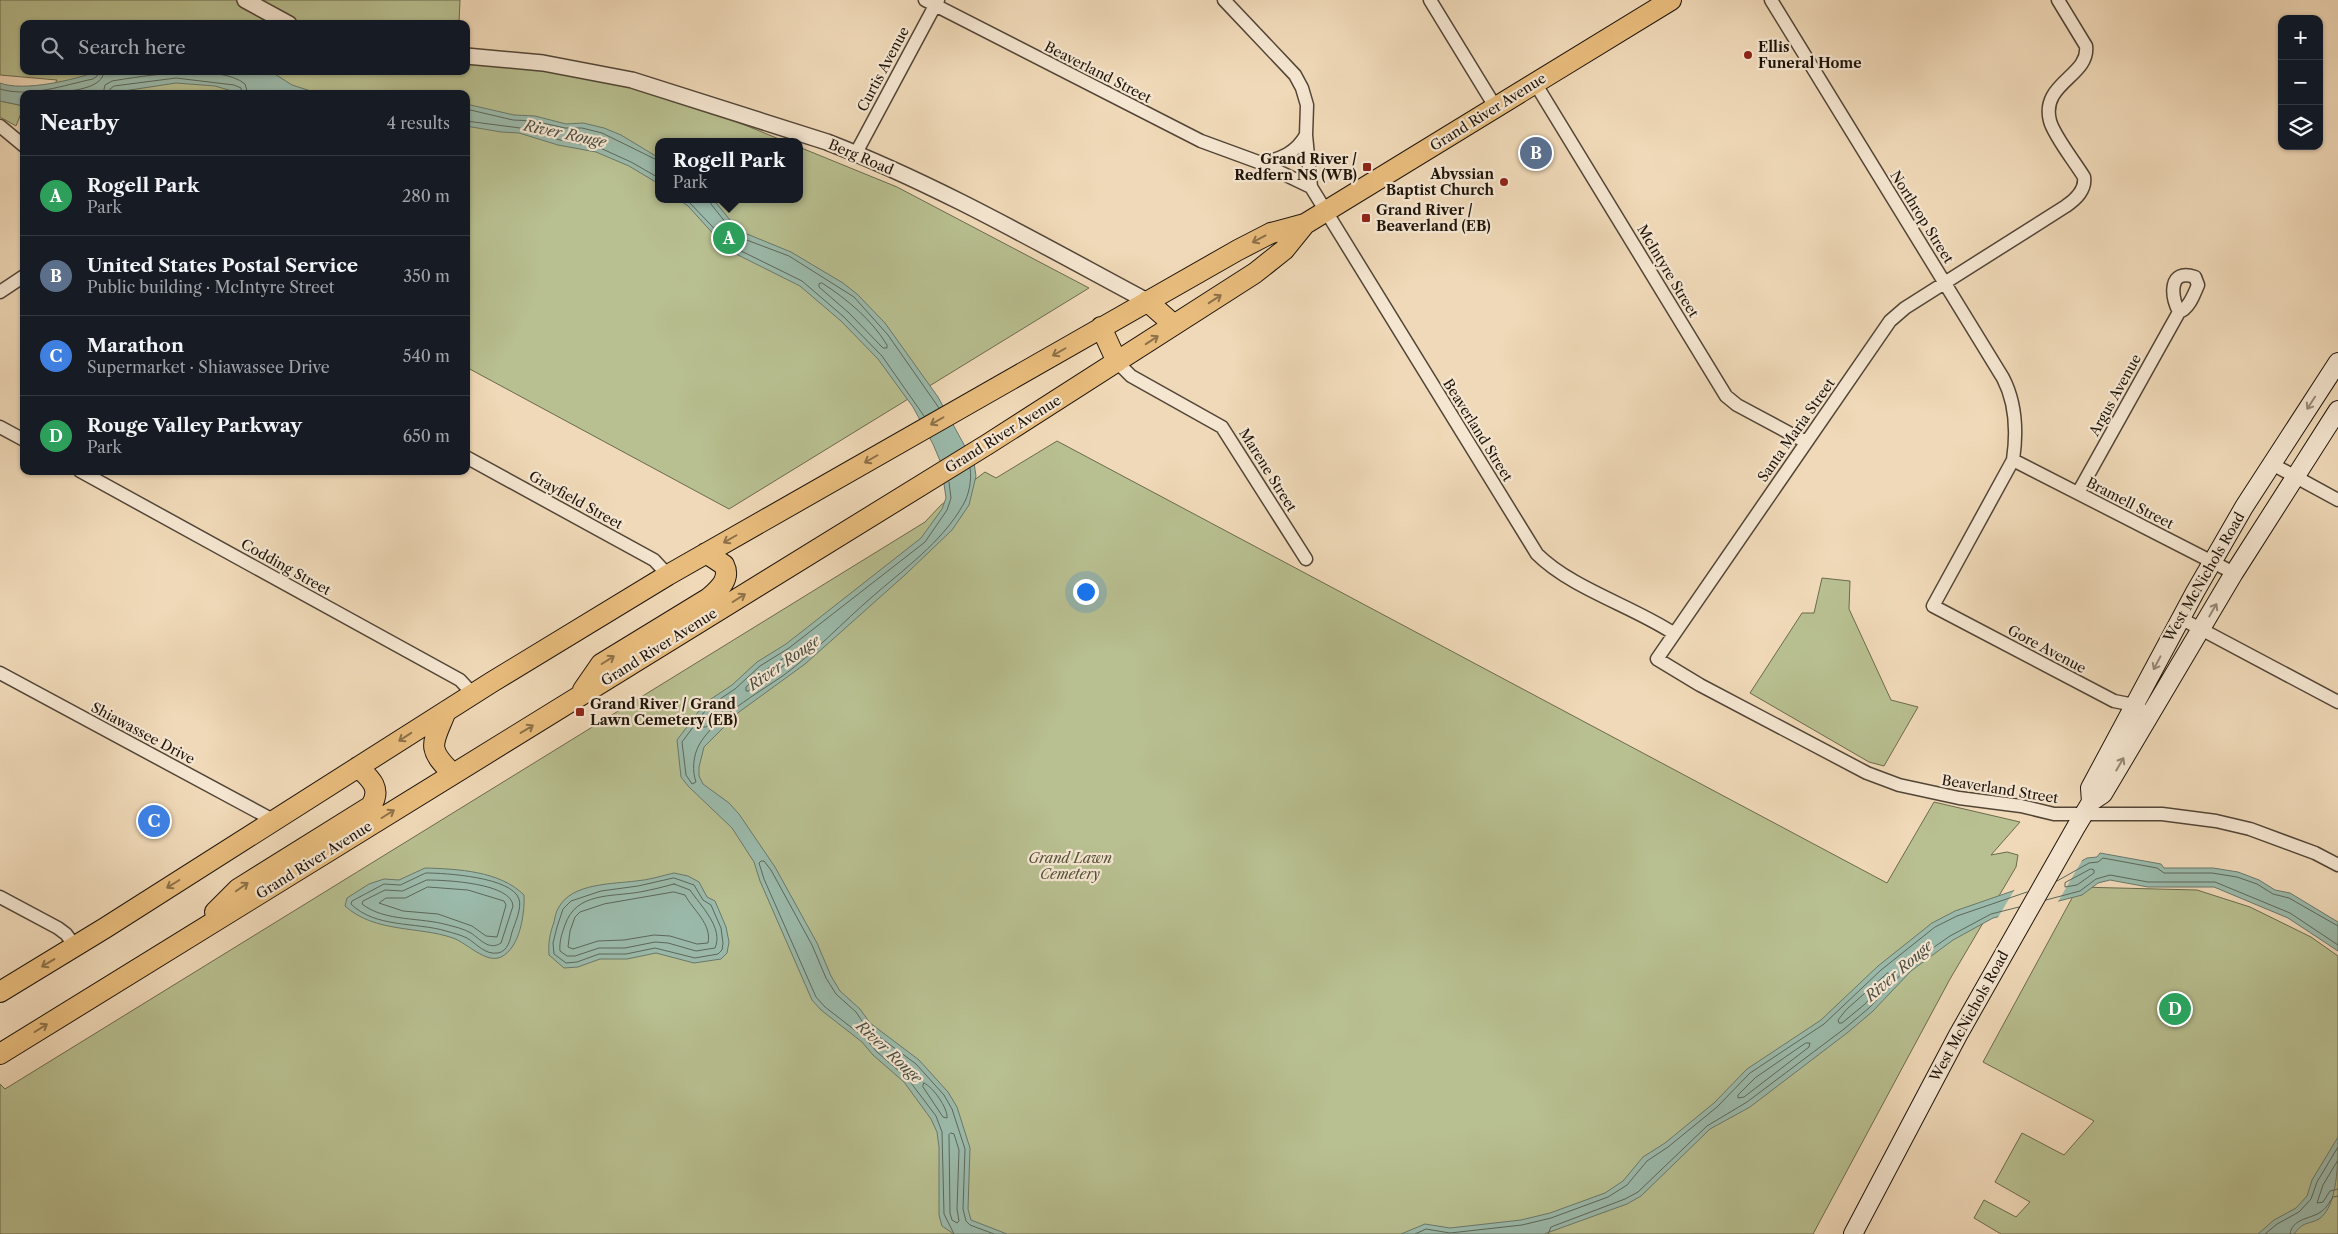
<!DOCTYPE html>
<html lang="en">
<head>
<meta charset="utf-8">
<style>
	:root { --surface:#171b24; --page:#20242c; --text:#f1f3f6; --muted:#9ea1a6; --line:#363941; --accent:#c59692 }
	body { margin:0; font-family:"Libre Caslon Text",serif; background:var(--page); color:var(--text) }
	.controls { position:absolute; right:15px; top:15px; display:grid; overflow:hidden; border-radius:10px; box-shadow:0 1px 4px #0004 }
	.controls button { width:45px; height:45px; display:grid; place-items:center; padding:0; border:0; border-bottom:1px solid var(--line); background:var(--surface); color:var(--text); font:25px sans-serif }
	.you { position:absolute; left:1085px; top:591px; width:18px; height:18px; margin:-12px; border:4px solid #fff; border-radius:50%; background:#1a73e8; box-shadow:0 0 0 8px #1a73e833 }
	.badge { display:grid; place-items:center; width:32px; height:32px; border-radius:50%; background:var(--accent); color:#fff; font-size:16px; font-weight:700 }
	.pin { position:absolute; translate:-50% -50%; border:2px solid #fff; box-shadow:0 1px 5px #0006 }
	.popup { position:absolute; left:655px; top:138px; width:148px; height:65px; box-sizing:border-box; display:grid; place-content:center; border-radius:10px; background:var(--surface); filter:drop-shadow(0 1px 4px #0005); font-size:16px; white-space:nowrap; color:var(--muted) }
	.popup b { font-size:19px; color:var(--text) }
	.popup::after { content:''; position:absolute; left:50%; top:100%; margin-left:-10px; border:10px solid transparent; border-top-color:var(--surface) }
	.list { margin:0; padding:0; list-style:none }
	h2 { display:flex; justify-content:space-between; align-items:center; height:65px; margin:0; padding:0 20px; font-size:21px }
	h2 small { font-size:16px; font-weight:400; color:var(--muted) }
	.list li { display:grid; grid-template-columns:32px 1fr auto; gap:15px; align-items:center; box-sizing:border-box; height:80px; padding:0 20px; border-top:1px solid var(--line) }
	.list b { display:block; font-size:19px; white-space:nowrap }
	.list p { margin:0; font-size:16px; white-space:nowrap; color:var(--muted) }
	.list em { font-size:16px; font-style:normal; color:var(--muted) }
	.icon { flex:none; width:28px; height:28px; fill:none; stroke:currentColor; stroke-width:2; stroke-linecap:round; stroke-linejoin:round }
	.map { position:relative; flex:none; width:2338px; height:1234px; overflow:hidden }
	.search { position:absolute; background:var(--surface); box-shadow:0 1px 4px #0004; left:20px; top:20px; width:450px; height:55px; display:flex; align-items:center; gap:12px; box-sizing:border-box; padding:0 18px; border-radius:10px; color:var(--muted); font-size:19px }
	.panel { position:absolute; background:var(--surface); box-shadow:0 1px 4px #0004; left:20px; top:90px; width:450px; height:385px; border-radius:10px }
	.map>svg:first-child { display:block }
	.green { fill:#b8bf90; stroke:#6b6a4d }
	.water { fill:#9bbaab; stroke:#69786b }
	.pier { fill:#f0d9b8 }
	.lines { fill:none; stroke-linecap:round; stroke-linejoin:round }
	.shore { stroke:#5c675a; stroke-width:1 }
	.minor-casing { stroke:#524536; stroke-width:15 }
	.tertiary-casing { stroke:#524536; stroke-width:18 }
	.secondary-casing { stroke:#1e140a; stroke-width:20 }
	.primary-casing { stroke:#1e140a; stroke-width:22 }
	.minor { stroke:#f5e6d1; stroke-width:12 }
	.tertiary { stroke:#f5e6d1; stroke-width:15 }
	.secondary { stroke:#f5e6d1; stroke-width:18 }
	.primary { stroke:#e8bc7c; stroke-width:20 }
	.oneway { stroke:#8d7049 }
	.oneway2 { stroke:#948877 }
	.poi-dot { fill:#8f2418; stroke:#f5e6d1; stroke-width:2 }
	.labels { text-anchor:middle; stroke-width:4.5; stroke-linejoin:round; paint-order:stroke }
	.poi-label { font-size:14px; font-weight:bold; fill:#1e140a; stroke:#f5e6d1; text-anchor:start }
	.street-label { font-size:14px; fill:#1e140a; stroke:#f5e6d1 }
	.park-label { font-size:14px; font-style:italic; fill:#545039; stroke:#f5e6d1 }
	.water-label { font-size:15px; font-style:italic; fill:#4a4e42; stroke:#f5e6d1 }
</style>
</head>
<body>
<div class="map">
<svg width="2338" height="1234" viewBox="0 0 2338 1234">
	<rect width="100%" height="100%" fill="#f0d9b8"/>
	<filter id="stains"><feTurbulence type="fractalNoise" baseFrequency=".004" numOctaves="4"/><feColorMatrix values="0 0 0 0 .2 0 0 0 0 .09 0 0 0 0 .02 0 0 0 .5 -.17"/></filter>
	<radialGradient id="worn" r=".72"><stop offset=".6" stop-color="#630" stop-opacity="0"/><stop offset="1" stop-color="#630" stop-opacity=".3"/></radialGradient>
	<path class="green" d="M0,0H460L459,24H24V71H466V63C501,66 538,65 573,72C647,86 717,113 786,142H659V199H799V147L897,187L1089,288L729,509L466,367V94H49L57,80L0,75Z
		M0,101L24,106L16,126L0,117Z
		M1057,441L1887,883L1934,802L2020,822L1991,855L2007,852L2018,855L2016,867L1950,979L1813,1234H0V1084L5,1089L925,522L941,505L985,472L996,478Z
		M1822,578L1850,581L1849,609L1891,700L1918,707L1884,766L1869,762L1750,693L1802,613H1814Z
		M2078,887L2197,890L2250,907L2311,937L2338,956V1234H2001L1974,1218L1984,1200L2016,1217L2030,1202L1995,1182L2022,1133L2064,1155L2094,1121L1983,1062Z"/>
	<path class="water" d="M98,71H270L292,85L320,94H242L215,86L176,83L104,94H24V106L0,101V83C23,92 75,80 98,71Z
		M466,104L514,115L535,116L566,124L583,123L604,128L621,135L659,158V184L629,166L596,152L558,145L519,133L501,132L466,126Z
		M678,199H713L734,225L747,234L791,252L843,283L857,294L885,323L938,397L974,463L976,476L969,505L952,530L906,574L805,664L739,712L704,747L699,767V776L703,784L729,803L739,814L775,867L817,943L831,976L840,991L860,1009L870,1023L919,1060L948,1092L957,1107L970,1148L968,1209L971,1220L1007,1234H954L942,1226L939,1215V1147L937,1132L931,1119L904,1082L873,1055L862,1042L821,1010L812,1000L760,881L754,862L732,828L688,786L681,777L677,740L705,703L732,685L757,662L786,644L921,538L942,509L946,498L941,463L933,444L913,407L878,359L841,321L800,286L728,250L688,206Z
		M2100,853L2161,864L2164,868H2213L2238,872L2259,880L2275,890L2290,893L2338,922V951L2288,918L2214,887H2148L2110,880L2098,883L2082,895L1993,918L1953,940L1911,971L1872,1012L1847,1033L1750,1107L1710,1129L1641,1196L1627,1204L1544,1234H1401L1425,1224L1450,1228L1521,1220L1550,1213L1605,1193L1623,1181L1643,1157L1665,1143L1714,1103L1747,1069L1821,1020L1878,966L1932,923L1955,911L2053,877L2087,858L2097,857Z
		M425,868C458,869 500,871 524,895C525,913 520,948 501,957C486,964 467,943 453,938C418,926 375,933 345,906L347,898L369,884L384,879L399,880Z
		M674,873L688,876L699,882L707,897L715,901L726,927L729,942L727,953L721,959L694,963L656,953L627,959H600L578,967L564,968L549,955C548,943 550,933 554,922C555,917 556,911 559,907C572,883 613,884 636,881C649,880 661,876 674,873Z
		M2338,1137C2338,1162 2338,1206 2319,1219C2307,1225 2304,1221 2294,1234H2258L2274,1220L2296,1208L2307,1196L2312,1180Z"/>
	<path class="pier" d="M2084,857L2056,905L1997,919L2015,889L2052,875Z"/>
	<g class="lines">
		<path class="shore" d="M0,89C30,98 64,85 93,79L97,76L98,71
			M54,94C69,90 103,90 104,71
			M103,94L105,85L112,81C143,76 220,63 245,84L248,94
			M109,94L110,89L114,86L176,78L234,85L241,88L242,94
			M466,109L513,120L534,121L565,128H582L602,133L659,161
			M466,121L520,128L560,140L598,147L631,162L659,178
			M686,199L731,246L802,281L844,317L882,356L924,416
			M710,199L711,204L730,228L744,239L789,256L854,297L888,335L939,408
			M822,283C847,299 872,320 887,345V348H883L849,313L819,287V284Z
			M949,482L951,498L947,510L925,542L789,648L760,666L735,689L708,707L682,742L686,775L692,784L696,782C692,771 693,756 699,745C714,718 758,693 784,675C815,652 843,622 872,597C904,569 942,542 963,505C969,495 972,480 970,468
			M795,651L798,652V655L749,691H746V687L764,671Z
			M721,707L723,711L706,727H703L702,724L712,712Z
			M2091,869L2094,870V873L2077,885L2065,887V883Z
			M426,873C445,873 512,877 519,899C522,908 515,923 512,932C510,940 508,951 498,953C485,955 477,944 467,938C461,935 453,933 446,931C416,922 375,928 351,904L352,901L384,884L400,885Z
			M674,878L694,885L703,900L711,905L721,928L723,943L722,950L718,954L695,958L655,948L626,954H599L577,962L566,963L554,954L553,943L557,927L563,909L571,901L601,891L638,886Z
			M427,880C445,880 512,883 513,906L501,943C489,951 480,939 471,933C464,929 456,927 448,925C421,917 385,922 362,904L363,901L385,890L402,891Z
			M2057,881L2089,863L2098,862L2103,858L2157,868L2164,873H2212L2237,877L2257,884L2273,894L2289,898L2338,926
			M674,884L690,890C700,905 724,928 715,948L696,951L668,943L655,942L625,948H599L575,956H567L560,951C559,942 562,933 565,925C576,892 611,897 640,892C651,890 663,887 674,884Z
			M428,887L468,890L504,901L506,905L497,937L486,936L472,926L438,914L403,911L379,903L386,898H405Z
			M674,892L685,895C693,910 712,924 708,943L697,944L670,936L654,935L624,940L598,941L573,949L568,947L570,931L575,917L580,912L604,904Z
			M2046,900L2080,891L2096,879L2110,875L2148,882H2215L2290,913L2338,945
			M1888,973L1890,977L1865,1004L1842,1023H1839L1838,1020L1846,1010Z
			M1806,1043H1810L1809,1047L1744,1097L1738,1098V1095L1755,1078Z
			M924,1083C933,1087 948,1108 947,1118L943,1117L923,1087Z
			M951,1133L954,1134L959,1150L957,1209L959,1221L957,1223L952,1220L950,1213L949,1135Z
			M2338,1160L2323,1185L2317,1203L2323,1202L2330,1191L2338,1189
			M954,1234L944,1214L942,1132L936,1116L908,1079L877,1052L865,1038L825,1007L816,997L764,879L759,863L761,861H764L771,870L812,945L826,978L836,994L856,1012L866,1027L916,1064L944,1095L952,1109L965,1149L963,1209L966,1221L970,1225L994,1234
			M1415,1234L1426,1229L1450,1233L1522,1225L1551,1218L1608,1197L1627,1185L1647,1161L1668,1147L1717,1107L1750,1073L1824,1024L1881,970L1935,927L1957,916L2027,892
			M1548,1234L1551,1227L1625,1199L1638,1192L1707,1126L1747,1102L1844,1029L1869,1008L1908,967L1927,952L1950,936L1991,914L2019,907
			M2265,1234L2277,1224L2299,1212L2311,1199L2317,1182L2338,1147
			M2290,1234C2292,1219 2309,1219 2319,1213C2326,1209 2329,1203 2333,1197L2338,1196"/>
		<g class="minor-casing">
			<path id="minor" d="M925,0L1201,141L1261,163L1311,187
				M1224,0L1295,75L1302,88L1307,105L1306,135L1311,187L1537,554C1571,588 1632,606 1673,633
				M1430,0L1496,108
				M1771,0L2003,378C2016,403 2017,433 2013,460L1933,606L2114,701L2134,705L2141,709
				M2058,0L2086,46C2090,76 2040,83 2050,121C2054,136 2075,162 2084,177C2086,190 2076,199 2066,206L1905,308L1890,321L1657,659L1700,685L1867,773L1899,785L1959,798L2021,806L2054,814H2162L2216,821L2250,829L2315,853L2338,865
				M1535,83L1726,396L1737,405L1806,442
				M0,126L24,146
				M856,153L938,0
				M1261,163C1281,159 1296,153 1306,135
				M0,292L24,276
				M1117,362L1131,376L1222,427L1306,559
				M0,427L24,440
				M466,457L654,560L668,575
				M2013,460L2234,573
				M2272,464L2338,500
				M80,471L460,680L473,694
				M2078,493L2179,312C2189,309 2194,294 2198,285L2195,277C2168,268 2171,296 2179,312
				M2180,618L2338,702
				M0,673L273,820
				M0,897L58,928L66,934L75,946"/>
		</g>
		<g class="tertiary-casing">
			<path id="tertiary" d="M245,0L289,24
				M466,56L543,63L632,80L827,142C938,185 1042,245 1147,301"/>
		</g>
		<g class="secondary-casing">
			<path id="secondary" d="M2091,802L2090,788L2195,592L2244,507L2338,362
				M1853,1234L1958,1035L2076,827L2091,802L2103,794L2234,573L2338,410"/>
		</g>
		<g class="primary-casing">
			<path id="primary" d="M1147,301L1174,325
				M1101,327L1117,362
				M583,690L601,664L709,598C719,589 731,579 724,565L706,553
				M446,711C433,744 425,747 453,774
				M215,912L238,889L371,806C382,789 371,779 358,767
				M0,992L105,928L492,682L668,575L1238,250L1271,233L1305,224L1671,0
				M0,1054L988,444L1255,273L1284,250L1305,224"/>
		</g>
		<use href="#minor" class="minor"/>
		<use href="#tertiary" class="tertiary"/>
		<use href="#secondary" class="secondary"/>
		<use href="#primary" class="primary"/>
	</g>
	<defs><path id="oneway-shaft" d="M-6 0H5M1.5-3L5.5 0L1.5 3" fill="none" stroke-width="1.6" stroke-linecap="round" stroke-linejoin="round" transform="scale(1.25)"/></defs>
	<g class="oneway">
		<use href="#oneway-shaft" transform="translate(1259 239) rotate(152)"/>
		<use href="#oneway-shaft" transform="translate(1215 299) rotate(-33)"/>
		<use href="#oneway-shaft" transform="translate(1152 340) rotate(-33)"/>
		<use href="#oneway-shaft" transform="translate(1059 352) rotate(150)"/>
		<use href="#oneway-shaft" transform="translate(937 421) rotate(150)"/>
		<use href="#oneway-shaft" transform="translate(871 459) rotate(150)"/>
		<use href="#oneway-shaft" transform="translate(730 539) rotate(150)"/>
		<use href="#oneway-shaft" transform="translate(739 598) rotate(-32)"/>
		<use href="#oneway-shaft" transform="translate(608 660) rotate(-32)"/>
		<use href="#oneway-shaft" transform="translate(527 729) rotate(-31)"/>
		<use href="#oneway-shaft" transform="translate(405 737) rotate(147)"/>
		<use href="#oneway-shaft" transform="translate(388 814) rotate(-32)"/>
		<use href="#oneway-shaft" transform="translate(173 884) rotate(148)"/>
		<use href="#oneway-shaft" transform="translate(242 887) rotate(-35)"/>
		<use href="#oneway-shaft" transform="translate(48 963) rotate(149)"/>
		<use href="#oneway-shaft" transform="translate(41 1028) rotate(-32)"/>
	</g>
	<g class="oneway2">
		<use href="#oneway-shaft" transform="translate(2311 403) rotate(123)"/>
		<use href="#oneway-shaft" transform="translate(2213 610) rotate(-60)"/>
		<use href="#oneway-shaft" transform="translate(2157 663) rotate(118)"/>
		<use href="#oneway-shaft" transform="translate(2120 764) rotate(-60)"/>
	</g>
	<g class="poi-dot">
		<circle cx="1748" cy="55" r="5"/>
		<rect x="1362" y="162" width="10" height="10" rx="2.5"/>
		<circle cx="1504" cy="182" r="5"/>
		<rect x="1361" y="213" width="10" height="10" rx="2.5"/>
		<rect x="575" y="707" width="10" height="10" rx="2.5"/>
	</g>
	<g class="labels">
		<g class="poi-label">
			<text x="1758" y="52">Ellis<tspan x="1758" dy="16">Funeral Home</tspan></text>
			<text x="1357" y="164" text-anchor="end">Grand River /<tspan x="1357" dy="16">Redfern NS (WB)</tspan></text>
			<text x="1494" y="179" text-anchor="end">Abyssian<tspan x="1494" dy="16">Baptist Church</tspan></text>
			<text x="1376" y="215">Grand River /<tspan x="1376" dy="16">Beaverland (EB)</tspan></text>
			<text x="590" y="709">Grand River / Grand<tspan x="590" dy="16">Lawn Cemetery (EB)</tspan></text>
		</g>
		<g class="street-label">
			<text transform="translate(883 69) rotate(-62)" y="5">Curtis Avenue</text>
			<text transform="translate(1098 72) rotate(27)" y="5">Beaverland Street</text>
			<text transform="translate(1488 112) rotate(-32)" y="5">Grand River Avenue</text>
			<text transform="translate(861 157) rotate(23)" y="5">Berg Road</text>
			<text transform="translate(1922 217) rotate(58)" y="5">Northrop Street</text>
			<text transform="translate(1668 271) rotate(59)" y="5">McIntyre Street</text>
			<text transform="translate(2115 395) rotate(-61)" y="5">Argus Avenue</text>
			<text transform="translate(1478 430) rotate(58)" y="5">Beaverland Street</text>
			<text transform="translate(1796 430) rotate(-55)" y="5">Santa Maria Street</text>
			<text transform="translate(1003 434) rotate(-32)" y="5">Grand River Avenue</text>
			<text transform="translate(1268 470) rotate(58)" y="5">Marene Street</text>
			<text transform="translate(576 500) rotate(29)" y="5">Grayfield Street</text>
			<text transform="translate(2130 503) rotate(27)" y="5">Bramell Street</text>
			<text transform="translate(286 567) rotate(29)" y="5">Codding Street</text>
			<text transform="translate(2204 577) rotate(-60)" y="5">West McNichols Road</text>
			<text transform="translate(659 647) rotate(-32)" y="5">Grand River Avenue</text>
			<text transform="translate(2047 649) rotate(28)" y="5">Gore Avenue</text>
			<text transform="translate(143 733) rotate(28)" y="5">Shiawassee Drive</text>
			<text transform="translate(2000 789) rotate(9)" y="5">Beaverland Street</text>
			<text transform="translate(314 860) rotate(-32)" y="5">Grand River Avenue</text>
			<text transform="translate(1969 1016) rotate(-61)" y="5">West McNichols Road</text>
		</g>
		<g class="park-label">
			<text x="1070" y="863">Grand Lawn<tspan x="1070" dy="16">Cemetery</tspan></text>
		</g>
		<g class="water-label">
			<text transform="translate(565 134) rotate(12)" y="5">River Rouge</text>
			<text transform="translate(784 663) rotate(-35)" y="5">River Rouge</text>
			<text transform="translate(1899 971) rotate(-41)" y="5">River Rouge</text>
			<text transform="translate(889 1052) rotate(43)" y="5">River Rouge</text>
		</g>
	</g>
	<rect width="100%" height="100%" filter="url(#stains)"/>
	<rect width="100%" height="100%" fill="url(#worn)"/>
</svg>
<div class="controls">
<button>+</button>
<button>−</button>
<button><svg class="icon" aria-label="layers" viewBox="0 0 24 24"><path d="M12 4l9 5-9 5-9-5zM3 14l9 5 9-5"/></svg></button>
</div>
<div class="you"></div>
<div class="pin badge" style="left:729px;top:238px;background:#2e9e5b">A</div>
<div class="popup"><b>Rogell Park</b>Park</div>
<div class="pin badge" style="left:1536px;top:153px;background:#5c6f8a">B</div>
<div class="pin badge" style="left:154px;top:821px;background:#3f7fe0">C</div>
<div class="pin badge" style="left:2175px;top:1009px;background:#2e9e5b">D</div>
<div class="search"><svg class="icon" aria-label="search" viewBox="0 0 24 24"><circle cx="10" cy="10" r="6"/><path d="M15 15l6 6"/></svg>Search here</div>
<section class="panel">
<h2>Nearby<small>4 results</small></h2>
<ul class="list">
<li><span class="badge" style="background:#2e9e5b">A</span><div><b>Rogell Park</b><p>Park</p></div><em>280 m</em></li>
<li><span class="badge" style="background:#5c6f8a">B</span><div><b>United States Postal Service</b><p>Public building · McIntyre Street</p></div><em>350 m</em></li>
<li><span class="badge" style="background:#3f7fe0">C</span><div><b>Marathon</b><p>Supermarket · Shiawassee Drive</p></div><em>540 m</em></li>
<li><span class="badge" style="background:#2e9e5b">D</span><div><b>Rouge Valley Parkway</b><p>Park</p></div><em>650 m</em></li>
</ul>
</section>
</div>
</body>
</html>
